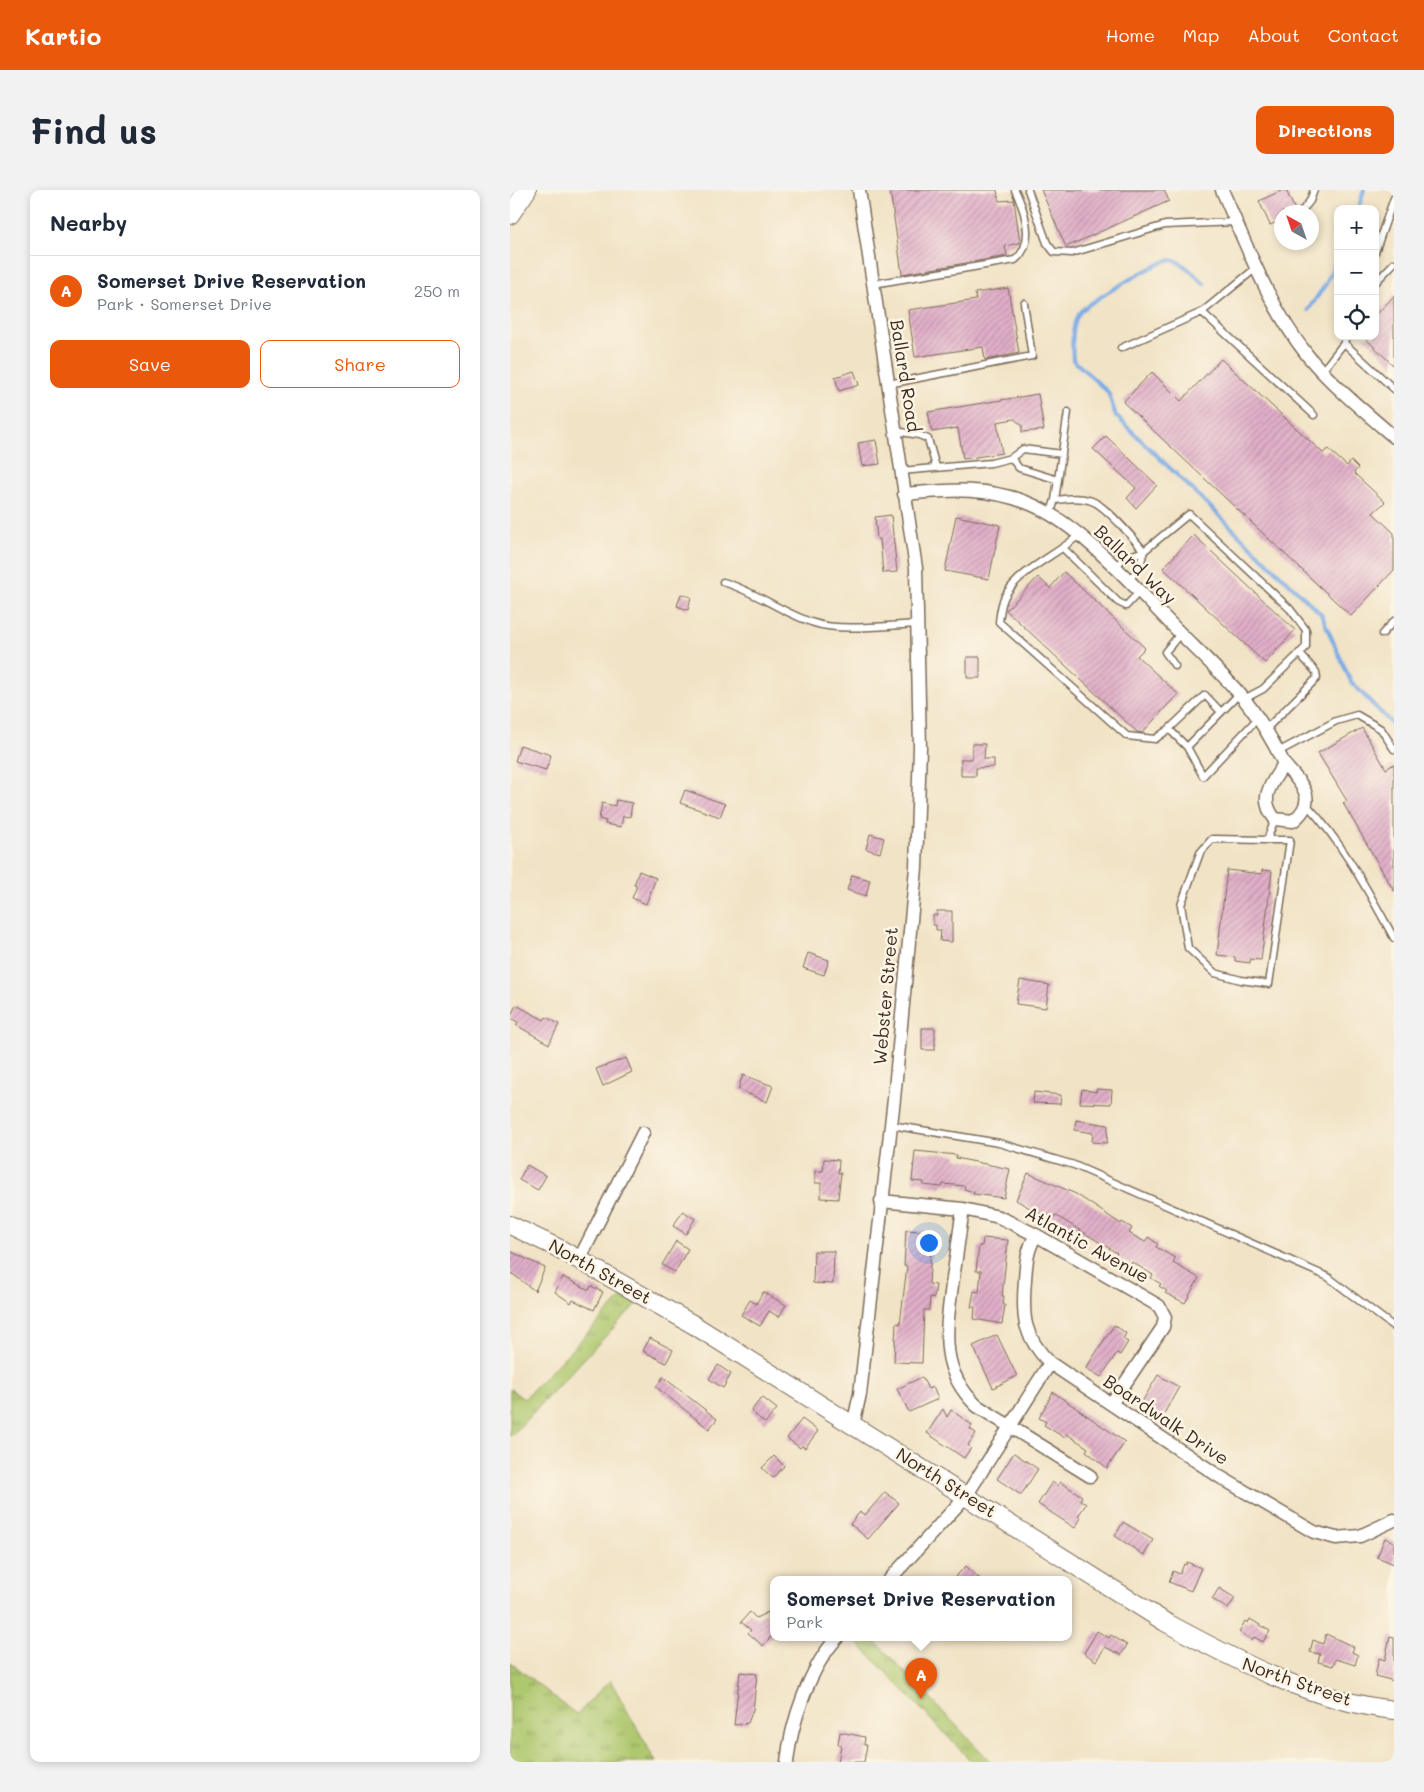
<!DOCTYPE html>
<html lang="en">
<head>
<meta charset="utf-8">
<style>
	:root { --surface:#fff; --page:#f2f2f3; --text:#1f2937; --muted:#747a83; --line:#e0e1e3; --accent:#ea580c }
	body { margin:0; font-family:Mali,sans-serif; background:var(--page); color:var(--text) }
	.controls { position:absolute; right:15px; top:15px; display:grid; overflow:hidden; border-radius:10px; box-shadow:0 2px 8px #0003 }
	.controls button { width:45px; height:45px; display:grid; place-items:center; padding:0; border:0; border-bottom:1px solid var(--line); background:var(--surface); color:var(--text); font:25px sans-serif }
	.compass { position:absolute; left:764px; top:15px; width:45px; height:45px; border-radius:50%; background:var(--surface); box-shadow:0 2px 8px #0003; rotate:320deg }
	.you { position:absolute; left:418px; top:1052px; width:18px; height:18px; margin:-12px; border:4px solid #fff; border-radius:50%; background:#1a73e8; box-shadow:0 0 0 8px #1a73e833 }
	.badge { display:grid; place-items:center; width:32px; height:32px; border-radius:50%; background:var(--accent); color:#fff; font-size:16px; font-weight:700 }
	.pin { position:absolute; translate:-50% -41px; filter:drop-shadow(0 1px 2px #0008) }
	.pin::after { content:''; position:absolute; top:26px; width:18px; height:15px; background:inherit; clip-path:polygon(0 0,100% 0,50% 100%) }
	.popup { position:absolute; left:260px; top:1386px; width:302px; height:65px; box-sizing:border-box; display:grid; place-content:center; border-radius:10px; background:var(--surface); filter:drop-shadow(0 1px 4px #0005); font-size:16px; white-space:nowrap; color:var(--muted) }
	.popup b { font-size:19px; color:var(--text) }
	.popup::after { content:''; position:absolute; left:50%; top:100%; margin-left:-10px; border:10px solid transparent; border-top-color:var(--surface) }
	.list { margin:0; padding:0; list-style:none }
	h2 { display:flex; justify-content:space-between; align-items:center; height:65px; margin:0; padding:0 20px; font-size:21px }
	h2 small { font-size:16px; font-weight:400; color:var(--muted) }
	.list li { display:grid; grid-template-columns:32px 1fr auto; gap:15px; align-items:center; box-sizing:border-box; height:70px; padding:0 20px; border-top:1px solid var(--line) }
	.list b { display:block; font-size:19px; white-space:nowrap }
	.list p { margin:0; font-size:16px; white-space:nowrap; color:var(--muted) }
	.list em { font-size:16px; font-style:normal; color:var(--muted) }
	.actions { display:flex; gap:10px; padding:15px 20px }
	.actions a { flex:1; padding:11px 0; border:1px solid var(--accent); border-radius:10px; text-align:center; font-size:18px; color:var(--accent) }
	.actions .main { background:var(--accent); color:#fff }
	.icon { flex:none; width:28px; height:28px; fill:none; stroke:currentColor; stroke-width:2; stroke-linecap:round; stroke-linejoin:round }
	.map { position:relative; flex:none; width:884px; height:1572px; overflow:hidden; border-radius:10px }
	header { display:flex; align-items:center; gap:30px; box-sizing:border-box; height:70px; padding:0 25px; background:var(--accent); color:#fff }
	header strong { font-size:24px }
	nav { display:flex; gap:28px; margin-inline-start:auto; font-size:18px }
	.intro { display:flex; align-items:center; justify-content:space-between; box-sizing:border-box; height:120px; padding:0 30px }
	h1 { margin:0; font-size:35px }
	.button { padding:12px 22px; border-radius:10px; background:var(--accent); color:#fff; font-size:18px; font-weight:700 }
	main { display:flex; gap:30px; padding:0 30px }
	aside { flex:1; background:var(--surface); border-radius:10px; box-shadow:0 2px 8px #0003 }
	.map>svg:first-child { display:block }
	.park { fill:url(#park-tufts); stroke:#747946 }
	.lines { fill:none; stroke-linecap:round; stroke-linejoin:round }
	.stream { stroke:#79abe5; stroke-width:4 }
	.building { fill:url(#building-hatch) }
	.lane-casing { stroke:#7b6b59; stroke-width:9 }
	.street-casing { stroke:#7b6b59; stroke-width:15 }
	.secondary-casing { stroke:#7b6b59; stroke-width:20 }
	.lane { stroke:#fff; stroke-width:6 }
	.street { stroke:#fff; stroke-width:12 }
	.secondary { stroke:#fff; stroke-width:18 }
	.labels { text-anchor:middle; stroke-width:5; stroke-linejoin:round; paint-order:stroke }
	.street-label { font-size:18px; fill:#3b2a1e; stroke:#fcf5e5 }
</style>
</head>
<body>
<header>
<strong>Kartio</strong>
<nav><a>Home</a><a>Map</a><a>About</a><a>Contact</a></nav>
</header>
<div class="intro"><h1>Find us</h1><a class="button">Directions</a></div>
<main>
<aside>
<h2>Nearby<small></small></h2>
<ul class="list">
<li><span class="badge">A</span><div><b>Somerset Drive Reservation</b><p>Park · Somerset Drive</p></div><em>250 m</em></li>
</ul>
<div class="actions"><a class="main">Save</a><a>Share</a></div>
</aside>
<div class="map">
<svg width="884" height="1572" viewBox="0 0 884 1572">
	<defs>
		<pattern id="park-tufts" width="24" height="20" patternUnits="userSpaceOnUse" patternTransform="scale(1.25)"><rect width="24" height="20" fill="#aec86e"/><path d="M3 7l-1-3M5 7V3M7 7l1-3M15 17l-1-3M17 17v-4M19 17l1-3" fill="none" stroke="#8fa35a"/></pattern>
		<pattern id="building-hatch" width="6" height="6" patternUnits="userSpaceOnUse" patternTransform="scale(1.25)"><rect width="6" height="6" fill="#e1afc9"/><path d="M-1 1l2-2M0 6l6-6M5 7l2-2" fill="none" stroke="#b88fa3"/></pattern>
	</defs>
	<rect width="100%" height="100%" fill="#fcf5e5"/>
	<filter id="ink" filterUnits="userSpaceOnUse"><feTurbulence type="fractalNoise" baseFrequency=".02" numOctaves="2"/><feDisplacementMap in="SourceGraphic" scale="10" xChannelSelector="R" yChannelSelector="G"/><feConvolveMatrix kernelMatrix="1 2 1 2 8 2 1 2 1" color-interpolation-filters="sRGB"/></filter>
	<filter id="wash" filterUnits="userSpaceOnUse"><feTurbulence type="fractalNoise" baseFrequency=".0096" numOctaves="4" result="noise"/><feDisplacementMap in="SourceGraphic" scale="20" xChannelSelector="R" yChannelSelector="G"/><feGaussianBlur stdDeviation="1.12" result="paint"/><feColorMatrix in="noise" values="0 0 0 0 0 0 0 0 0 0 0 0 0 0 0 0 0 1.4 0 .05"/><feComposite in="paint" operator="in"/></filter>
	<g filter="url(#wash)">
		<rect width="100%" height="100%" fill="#f1e3c6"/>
		<path class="park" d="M113,1106L126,1114L0,1247V1199L14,1209Z
			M343,1448H362L481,1572H462Z
			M0,1472L67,1525L100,1490L146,1572H0Z"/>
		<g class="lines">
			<path class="stream" d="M848,19L854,0
				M694,94C685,86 673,70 660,70C650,70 578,113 570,122C561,133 562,157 563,170L598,202L606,226L811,424L841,492L884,536
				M798,120L816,94L828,66"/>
		</g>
		<g id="blocks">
			<path class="building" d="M380,0H487L489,11L504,10L510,53L495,56L497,66L392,84Z
				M531,0H654L659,11L556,57Z
				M773,0H776L786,22H772V30L760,35L749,11Z
				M498,98L509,163L475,170L473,157L405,167L398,120L466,110L465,103Z
				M884,106V176L853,146H865V126Z
				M711,169L813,263L818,259L837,276L841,271L848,278L844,283L875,312L863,323L884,343V380L841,426L613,212L642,182L671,211Z
				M344,181L349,195L329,201L325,187Z
				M528,204L534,240L512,242V235L504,229L487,232L492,263L453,269L448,238L422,242L418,222Z
				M596,246L647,295L626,318L617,308L626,298L583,259Z
				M366,250L370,274L352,276L348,253Z
				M381,325L387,382L373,383L370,349H367L365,327Z
				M446,326L490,335L479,389L435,381Z
				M684,345L785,440L755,473L653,378Z
				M554,382L635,458L627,466L668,504L632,543L627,542L496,420L528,387L540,398Z
				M171,404L181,407L178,420L167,416Z
				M457,467H470V488H457Z
				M852,538L876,579L884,574V701L833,613L837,611L808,563Z
				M462,554H475L474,569H484V577L466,578V586H451V569H462Z
				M10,555L41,565L36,580L5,571Z
				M175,600L215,614L210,627L170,613Z
				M106,610L122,613L120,627L113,626L111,637L95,634L96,631L89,629L92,613L105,616Z
				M360,644L374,648L370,663L356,659Z
				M717,680L752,684V680L762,681L751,770L740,769V773L725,771V767L707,765Z
				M129,681L146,688L136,714L122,708L127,696L124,695Z
				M342,685L360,690L356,706L337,700Z
				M427,721H442V752L430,751L431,740H426V735H423V725H427Z
				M298,763L319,770L314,785L293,778Z
				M510,790L539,795L536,818L506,814Z
				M6,815L34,830L36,827L49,834L39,854L6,835L8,832L0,828Z
				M412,838H425V860H412Z
				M116,868L122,882L93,896L86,879Z
				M233,885L263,896L257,912L228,899Z
				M572,899L586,902V899L602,900L601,914L570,913Z
				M524,902L551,905L550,914L523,913Z
				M566,930L598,935L597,953L582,952L583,943L564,940Z
				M405,961L447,965L446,968L500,979L494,1008L463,1004L464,1002L454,999L455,996L433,994L432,997L413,995L414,992L402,991Z
				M314,969L329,970L328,983H331L328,1009L311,1008V993H305V981H313Z
				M17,975L36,986L28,1000L9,990Z
				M518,983L566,1004L611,1034L612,1032L622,1038L619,1043L635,1052L638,1047L648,1054L646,1057L665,1068L663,1073L689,1088L675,1113L655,1103L657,1101L649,1096L651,1094L641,1088L643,1085L622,1072L621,1075L605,1065L607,1063L545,1025L544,1027L533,1023L532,1025L506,1010Z
				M173,1021L185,1029L176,1044L163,1036Z
				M396,1040L422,1042L419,1094L426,1095L424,1108L420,1107L419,1120H414L412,1173L384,1172L386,1133L390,1134L397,1076H394Z
				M473,1048L498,1050L492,1106H494L493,1114L495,1115L492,1134L464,1129L465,1117H461L464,1101L469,1102L471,1081H466L469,1056H472Z
				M166,1051L178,1059L165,1082L152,1075Z
				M0,1061L35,1078L25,1101L0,1082Z
				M304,1061H324L323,1094L303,1093Z
				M53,1087L79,1100L81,1096L93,1102L84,1120L63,1110L61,1113L45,1102Z
				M253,1102L276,1115L269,1127L259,1121L250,1136L231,1125L240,1110L246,1114Z
				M604,1135L616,1143L613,1149L618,1152L610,1165L607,1163L591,1187L576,1178Z
				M487,1145L507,1186L483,1198L463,1156Z
				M140,1148L163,1160L156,1173L133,1161Z
				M208,1175L221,1184L213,1198L199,1189Z
				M648,1185L669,1197L652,1227L630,1215Z
				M153,1187L207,1229L199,1239L146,1197Z
				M412,1187L418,1199L423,1197L428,1209L399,1222L387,1199Z
				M543,1202L615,1252L597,1278L576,1261L578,1258L557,1244L555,1248L534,1235L536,1232L529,1228Z
				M252,1207L267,1219L255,1233L241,1221Z
				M433,1219L437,1227L441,1220L462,1235L460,1239L466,1243L458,1255L461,1258L454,1268L417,1243Z
				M292,1229L308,1241L295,1258L292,1256L290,1258L277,1248Z
				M504,1263L528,1279L511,1305L487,1289Z
				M264,1266L274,1276L263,1288L252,1278Z
				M542,1292L548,1296L550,1292L572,1306L570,1310L576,1314L568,1326L571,1328L565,1338L528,1314Z
				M375,1302L389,1313L358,1349L340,1334L350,1322L355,1325Z
				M613,1332L643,1350L634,1365L605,1346Z
				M875,1348L884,1352V1374L867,1367Z
				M677,1372L691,1378L681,1401L659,1392L663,1381L670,1384L674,1374L676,1375Z
				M456,1376L471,1390H442Z
				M709,1398L725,1408L718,1419L702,1409Z
				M240,1422L246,1428L258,1422L259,1428L264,1431V1443L253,1456L238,1443L241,1440L231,1432Z
				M740,1429L760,1441L753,1452L744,1447L742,1450L729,1442L735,1431L738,1433Z
				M587,1441L599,1448L601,1445L617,1455L611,1465L595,1457L586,1471L574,1463Z
				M816,1444L844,1457L842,1462L848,1465L845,1475L826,1469L823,1476L808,1472L810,1464L800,1462L803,1450L813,1454Z
				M880,1446L884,1447V1491L865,1486L869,1468L875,1470Z
				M230,1482L247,1484L243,1520L238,1533L224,1535Z
				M330,1542L355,1547L354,1555H357L354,1572H328L331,1555L328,1554Z"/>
		</g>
	</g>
	<g filter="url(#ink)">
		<use href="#blocks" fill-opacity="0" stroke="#7b6b59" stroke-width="1"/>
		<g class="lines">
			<g class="lane-casing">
				<path id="lane" d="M518,0L537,53L544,62L562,63L655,35L726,32
					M791,22L800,11L804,0
					M865,62L884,8
					M746,78L692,122L804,225
					M865,93L884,73
					M363,94L505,70C526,53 515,21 505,0
					M834,153L884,199
					M611,158L692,122
					M813,180L834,153L836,146
					M378,194L522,166L514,113
					M386,241L409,245L418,249L426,277
					M391,281L481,273L501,268
					M548,290L509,278L501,268L513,259L552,264
					M545,310L558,222
					M540,325L545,310C557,309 573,306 584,312C597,318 624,349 634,361
					M569,345C547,365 509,380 495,406C491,413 490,424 489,432L617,546L645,549L659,539
					M554,359L608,412L616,416L629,402
					M605,377L614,368L634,361L679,324L780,419L796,440V457L753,499L734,509
					M618,390L629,379L634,361
					M213,392C245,401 272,423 304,433C329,442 380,435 408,434
					M872,444L884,431
					M665,476L655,462L670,444
					M711,522L695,505L659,539L677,557L729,504
					M755,540L807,488L806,482L789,463
					M677,557L693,586L747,529
					M768,562L826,531L847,525L871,539L884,559
					M797,615C833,653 859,703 884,748
					M757,650H780L759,794L731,790L705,783L678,758L671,715L690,663L702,649L757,650L765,629
					M381,935L489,953L564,975L818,1087L884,1137"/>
			</g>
			<g class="street-casing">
				<path id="street" d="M712,0C737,56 759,117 798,166C821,194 856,223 884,247
					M394,304C440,300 474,296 518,313C571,334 627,400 668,441C690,463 714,485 734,509C750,529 763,551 774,574C761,594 748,608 765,629L783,631C810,609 791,594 774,574
					M371,1011L453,1019L489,1027L526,1045L649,1116L655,1127L653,1137L601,1214
					M453,1019C449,1045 446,1070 442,1095C436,1141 429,1180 467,1216L580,1286
					M526,1045C517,1060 516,1073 515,1090C512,1127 513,1146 540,1173L710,1287L804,1342L826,1348L850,1346L884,1330
					M69,1070L133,943
					M343,1235L350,1204L384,909L406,678L410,558L406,378L349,0
					M379,1390L456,1306L540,1173
					M277,1572C281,1533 300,1477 327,1448"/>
			</g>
			<g class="secondary-casing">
				<path id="secondary" d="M0,25L17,0
					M0,1035L50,1059L184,1135L655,1432C727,1471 802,1511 884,1520"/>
			</g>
			<use href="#lane" class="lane"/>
			<use href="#street" class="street"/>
			<use href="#secondary" class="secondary"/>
		</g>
	</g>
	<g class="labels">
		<g class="street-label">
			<text transform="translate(395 186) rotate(81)" y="6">Ballard Road</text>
			<text transform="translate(625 375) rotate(44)" y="6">Ballard Way</text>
			<text transform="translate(376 806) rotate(-85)" y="6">Webster Street</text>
			<text transform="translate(577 1055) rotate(29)" y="6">Atlantic Avenue</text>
			<text transform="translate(90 1082) rotate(29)" y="6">North Street</text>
			<text transform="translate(656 1230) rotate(34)" y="6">Boardwalk Drive</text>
			<text transform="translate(436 1293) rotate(32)" y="6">North Street</text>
			<text transform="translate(787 1492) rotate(19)" y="6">North Street</text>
		</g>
	</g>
</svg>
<div class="controls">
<button>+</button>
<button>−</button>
<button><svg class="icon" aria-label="locate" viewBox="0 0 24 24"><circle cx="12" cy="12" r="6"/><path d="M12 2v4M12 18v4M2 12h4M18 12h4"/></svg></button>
</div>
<svg class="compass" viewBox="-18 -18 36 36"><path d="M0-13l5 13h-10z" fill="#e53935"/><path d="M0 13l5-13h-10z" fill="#747a83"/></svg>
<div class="you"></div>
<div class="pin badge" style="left:411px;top:1509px">A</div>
<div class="popup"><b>Somerset Drive Reservation</b>Park</div>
</div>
</main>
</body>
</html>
